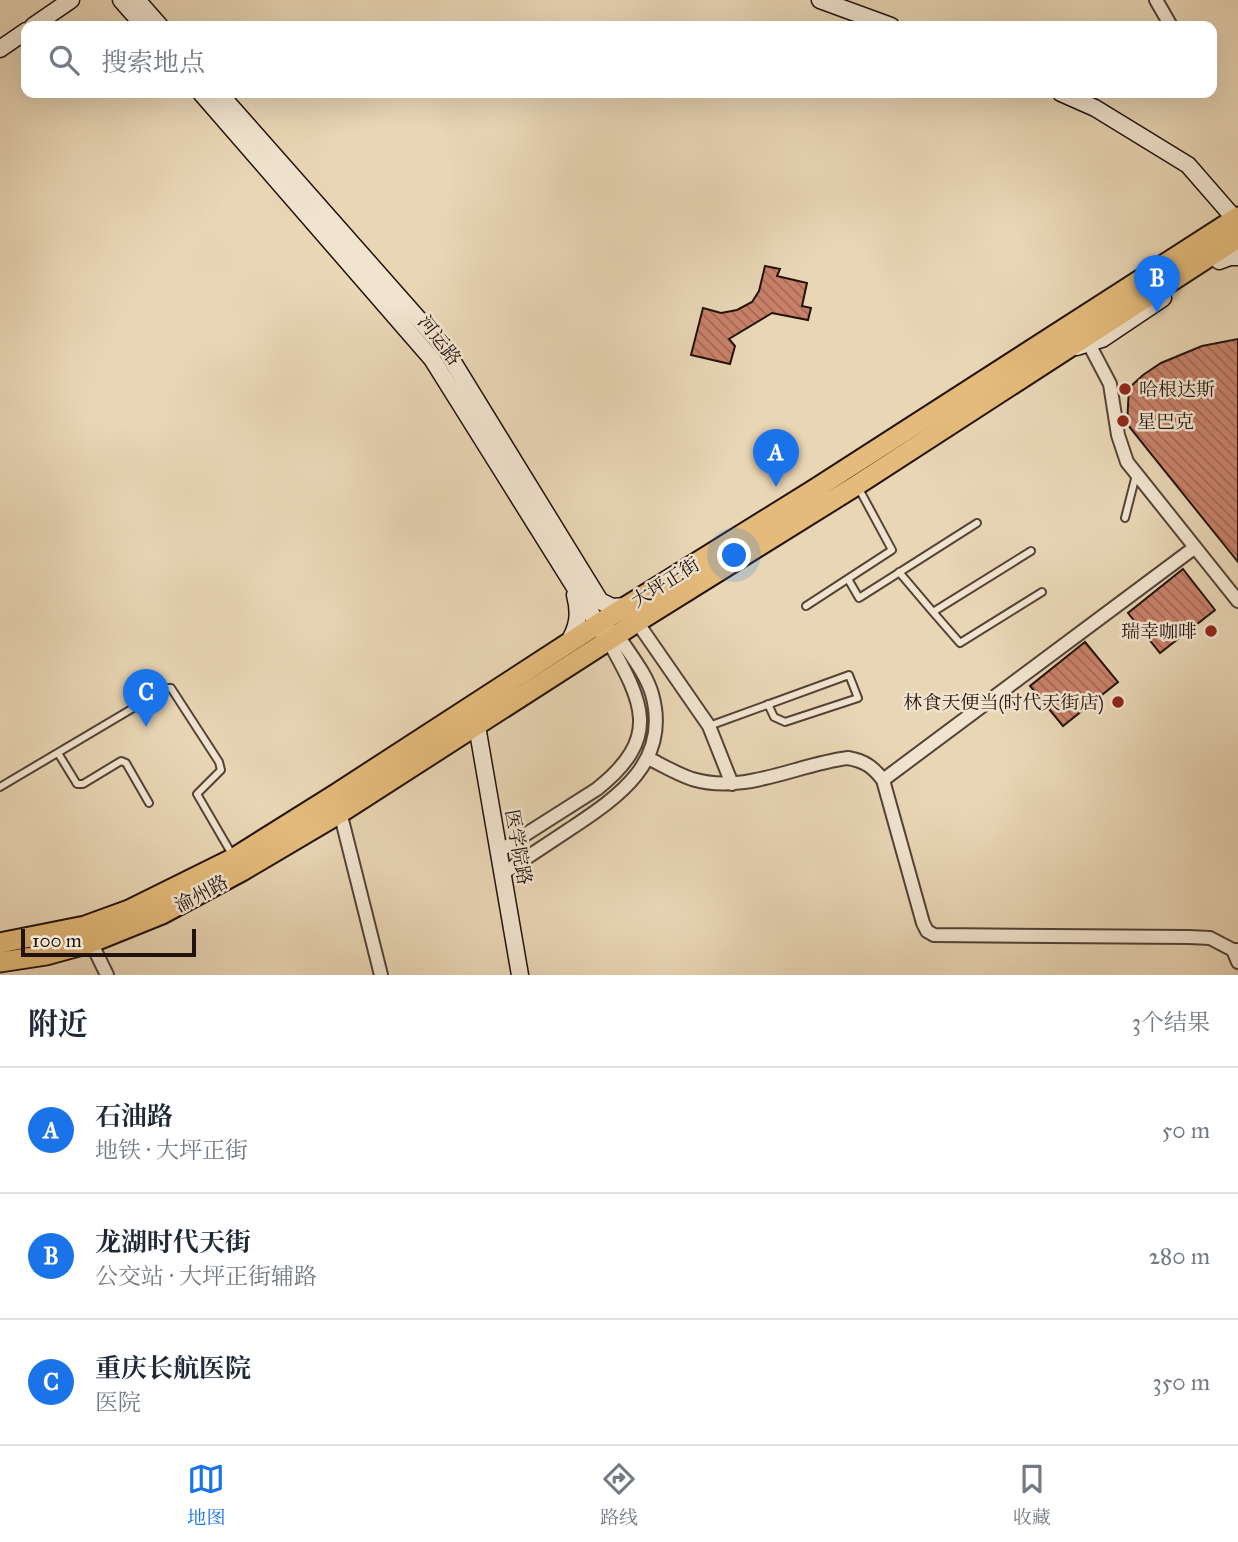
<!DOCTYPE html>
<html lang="zh">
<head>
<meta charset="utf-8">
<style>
	:root { --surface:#fff; --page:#f6f6f7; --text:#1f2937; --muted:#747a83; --line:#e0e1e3; --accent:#1a73e8 }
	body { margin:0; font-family:"IM FELL Great Primer","Noto Serif SC",serif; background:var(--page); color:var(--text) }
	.scale { position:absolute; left:21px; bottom:18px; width:175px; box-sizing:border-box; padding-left:7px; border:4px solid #22120d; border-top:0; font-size:19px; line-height:24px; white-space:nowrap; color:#22120d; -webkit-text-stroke:5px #f1e4cf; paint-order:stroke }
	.you { position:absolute; left:735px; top:556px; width:24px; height:24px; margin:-18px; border:5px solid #fff; border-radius:50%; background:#1a73e8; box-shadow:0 0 0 10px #1a73e833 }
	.badge { display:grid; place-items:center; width:46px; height:46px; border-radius:50%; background:var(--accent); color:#fff; font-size:23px; font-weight:700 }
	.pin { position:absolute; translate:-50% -58px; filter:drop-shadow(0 2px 4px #0008) }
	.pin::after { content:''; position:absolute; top:37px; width:24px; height:21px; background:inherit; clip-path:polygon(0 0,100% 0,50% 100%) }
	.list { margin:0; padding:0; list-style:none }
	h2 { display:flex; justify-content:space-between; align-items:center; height:91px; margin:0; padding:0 28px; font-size:30px }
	h2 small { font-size:23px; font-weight:400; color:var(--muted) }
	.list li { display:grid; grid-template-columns:46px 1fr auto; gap:21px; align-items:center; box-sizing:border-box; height:126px; padding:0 28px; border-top:2px solid var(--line) }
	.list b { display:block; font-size:26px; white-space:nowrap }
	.list p { margin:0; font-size:23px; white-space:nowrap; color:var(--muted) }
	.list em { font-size:23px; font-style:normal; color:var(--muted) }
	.icon { flex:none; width:38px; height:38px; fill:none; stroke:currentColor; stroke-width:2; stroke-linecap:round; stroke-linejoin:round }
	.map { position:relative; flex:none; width:1238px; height:975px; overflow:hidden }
	.search { position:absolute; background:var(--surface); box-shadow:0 7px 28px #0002; left:21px; right:21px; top:21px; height:77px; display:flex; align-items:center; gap:18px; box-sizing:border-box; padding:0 24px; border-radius:14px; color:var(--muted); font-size:26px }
	.sheet { height:469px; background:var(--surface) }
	nav { display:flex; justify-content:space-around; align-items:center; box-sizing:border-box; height:98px; border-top:2px solid var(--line); background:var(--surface); font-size:19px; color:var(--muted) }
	nav a { display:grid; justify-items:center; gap:4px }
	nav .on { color:var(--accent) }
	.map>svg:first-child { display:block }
	.building { fill:url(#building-back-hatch); stroke:#22120d; stroke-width:2 }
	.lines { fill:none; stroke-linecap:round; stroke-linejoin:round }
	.lane-casing { stroke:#544337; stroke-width:10 }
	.street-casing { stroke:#544337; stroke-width:16 }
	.secondary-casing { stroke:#22120d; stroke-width:19 }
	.primary-casing { stroke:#22120d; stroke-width:23 }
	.lane { stroke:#f1e4cf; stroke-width:6 }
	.street { stroke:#f1e4cf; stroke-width:12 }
	.secondary { stroke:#f1e4cf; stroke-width:16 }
	.primary { stroke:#e4bb7a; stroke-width:19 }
	.poi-dot { fill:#8f2418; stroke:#f1e4cf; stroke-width:2.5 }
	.labels { text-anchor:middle; stroke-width:5; stroke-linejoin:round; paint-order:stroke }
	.street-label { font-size:19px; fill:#22120d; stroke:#f1e4cf }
	.poi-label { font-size:19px; fill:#22120d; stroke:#f1e4cf; text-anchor:start }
</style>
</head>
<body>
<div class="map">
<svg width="1238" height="975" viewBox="0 0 1238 975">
	<defs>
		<pattern id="building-back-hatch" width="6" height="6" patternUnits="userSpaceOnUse" patternTransform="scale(1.75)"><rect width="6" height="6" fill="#c98169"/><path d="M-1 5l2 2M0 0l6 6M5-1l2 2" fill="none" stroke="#a36855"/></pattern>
	</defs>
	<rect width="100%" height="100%" fill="#e9d6b5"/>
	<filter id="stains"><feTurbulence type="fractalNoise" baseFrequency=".00286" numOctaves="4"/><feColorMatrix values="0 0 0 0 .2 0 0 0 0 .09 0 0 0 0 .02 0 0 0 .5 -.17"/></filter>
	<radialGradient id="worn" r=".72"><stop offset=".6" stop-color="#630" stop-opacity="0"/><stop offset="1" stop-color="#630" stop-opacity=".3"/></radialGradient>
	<path class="building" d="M765,266L780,269L777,276L807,283L802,306L811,308L808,320L772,313L729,339L735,346L730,364L691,355L703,308L721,313L737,310L752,302L759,291Z
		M1238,339V562L1127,424L1129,388L1143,375L1161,363L1202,346Z
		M1183,569L1215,610L1160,653L1128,613Z
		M1085,642L1118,682L1063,726L1030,686Z"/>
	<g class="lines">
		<g class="lane-casing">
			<path id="lane" d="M1125,518L1136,475
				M899,572L933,612L1031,551
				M848,579L859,598L977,523
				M806,606L892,550L858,487
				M933,612L960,643L1042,592
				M709,726L849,675L858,698L785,722L774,717L768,704
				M58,753L77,784H83L121,761L126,763L149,803
				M0,787L167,688H171L219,762L221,770L197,794L233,856"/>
		</g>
		<g class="street-casing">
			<path id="street" d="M1156,0L1171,26
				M1089,344L1110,384L1118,435L1127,462L1238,601
				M637,622L709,726L732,784
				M648,758C662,765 677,774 692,779C745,795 797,764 848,758C865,761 873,767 883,780L1194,548
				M883,780L923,923L927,931L934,935L1189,937L1210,938L1233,950
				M339,808L381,975
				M498,852L597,789C662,737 643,703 608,640
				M502,874C525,859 547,844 570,829C618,797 671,762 652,694C646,673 629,653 617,634L612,631
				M88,936L107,975
				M1238,950H1233L1238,962"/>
		</g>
		<g class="secondary-casing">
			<path id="secondary" d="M121,0L144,26
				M137,0L160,26
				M820,0L891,26
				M33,26L71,0
				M0,49L26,31
				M201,93L432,359L604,634
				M219,93L445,349L600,601L612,607L627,606
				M1061,93L1095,108L1188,165L1235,219
				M1219,261L1230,257H1238
				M1077,347L1102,339L1163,298
				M568,643C578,627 580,614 575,595
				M477,726L520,975"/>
		</g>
		<g class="primary-casing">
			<path id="primary" d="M0,943L85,926L129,910L234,858L336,794L598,624L815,489L1238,217
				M0,962L46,955L90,943L162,914L242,871L340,813L637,622L857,485L1238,238"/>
		</g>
		<use href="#lane" class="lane"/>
		<use href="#street" class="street"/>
		<use href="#secondary" class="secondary"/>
		<use href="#primary" class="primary"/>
	</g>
	<g class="poi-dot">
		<circle cx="1125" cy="389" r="7"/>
		<circle cx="1123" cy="421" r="7"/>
		<circle cx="1211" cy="631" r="7"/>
		<circle cx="1118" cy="702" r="7"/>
	</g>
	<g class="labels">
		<g class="street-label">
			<text transform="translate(440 340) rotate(52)" y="7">河运路</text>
			<text transform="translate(665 582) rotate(-32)" y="7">大坪正街</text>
			<text transform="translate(519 847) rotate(80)" y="7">医学院路</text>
			<text transform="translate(201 893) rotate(-28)" y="7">渝州路</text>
		</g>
		<g class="poi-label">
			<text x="1139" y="396">哈根达斯</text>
			<text x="1137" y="428">星巴克</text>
			<text x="1197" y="638" text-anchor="end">瑞幸咖啡</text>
			<text x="1104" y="709" text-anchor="end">林食天便当(时代天街店)</text>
		</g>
	</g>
	<rect width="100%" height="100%" filter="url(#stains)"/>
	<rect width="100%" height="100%" fill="url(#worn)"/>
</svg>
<div class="scale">100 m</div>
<div class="you"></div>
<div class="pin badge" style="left:776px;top:487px">A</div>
<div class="pin badge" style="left:1157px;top:313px">B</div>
<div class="pin badge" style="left:146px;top:727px">C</div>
<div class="search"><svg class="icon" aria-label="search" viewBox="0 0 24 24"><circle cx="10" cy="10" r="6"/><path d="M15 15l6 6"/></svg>搜索地点</div>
</div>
<section class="sheet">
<h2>附近<small>3个结果</small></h2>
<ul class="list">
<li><span class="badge">A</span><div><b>石油路</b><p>地铁 · 大坪正街</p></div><em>50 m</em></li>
<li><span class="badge">B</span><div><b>龙湖时代天街</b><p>公交站 · 大坪正街辅路</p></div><em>280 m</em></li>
<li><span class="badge">C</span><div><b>重庆长航医院</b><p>医院</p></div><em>350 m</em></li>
</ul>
</section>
<nav>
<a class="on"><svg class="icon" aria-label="map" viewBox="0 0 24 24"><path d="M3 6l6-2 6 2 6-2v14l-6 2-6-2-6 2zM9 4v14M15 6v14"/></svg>地图</a>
<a><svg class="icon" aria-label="directions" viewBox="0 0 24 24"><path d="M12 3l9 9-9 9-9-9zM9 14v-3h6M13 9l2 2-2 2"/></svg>路线</a>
<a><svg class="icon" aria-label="saved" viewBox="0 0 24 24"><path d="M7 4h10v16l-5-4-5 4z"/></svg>收藏</a>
</nav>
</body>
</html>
